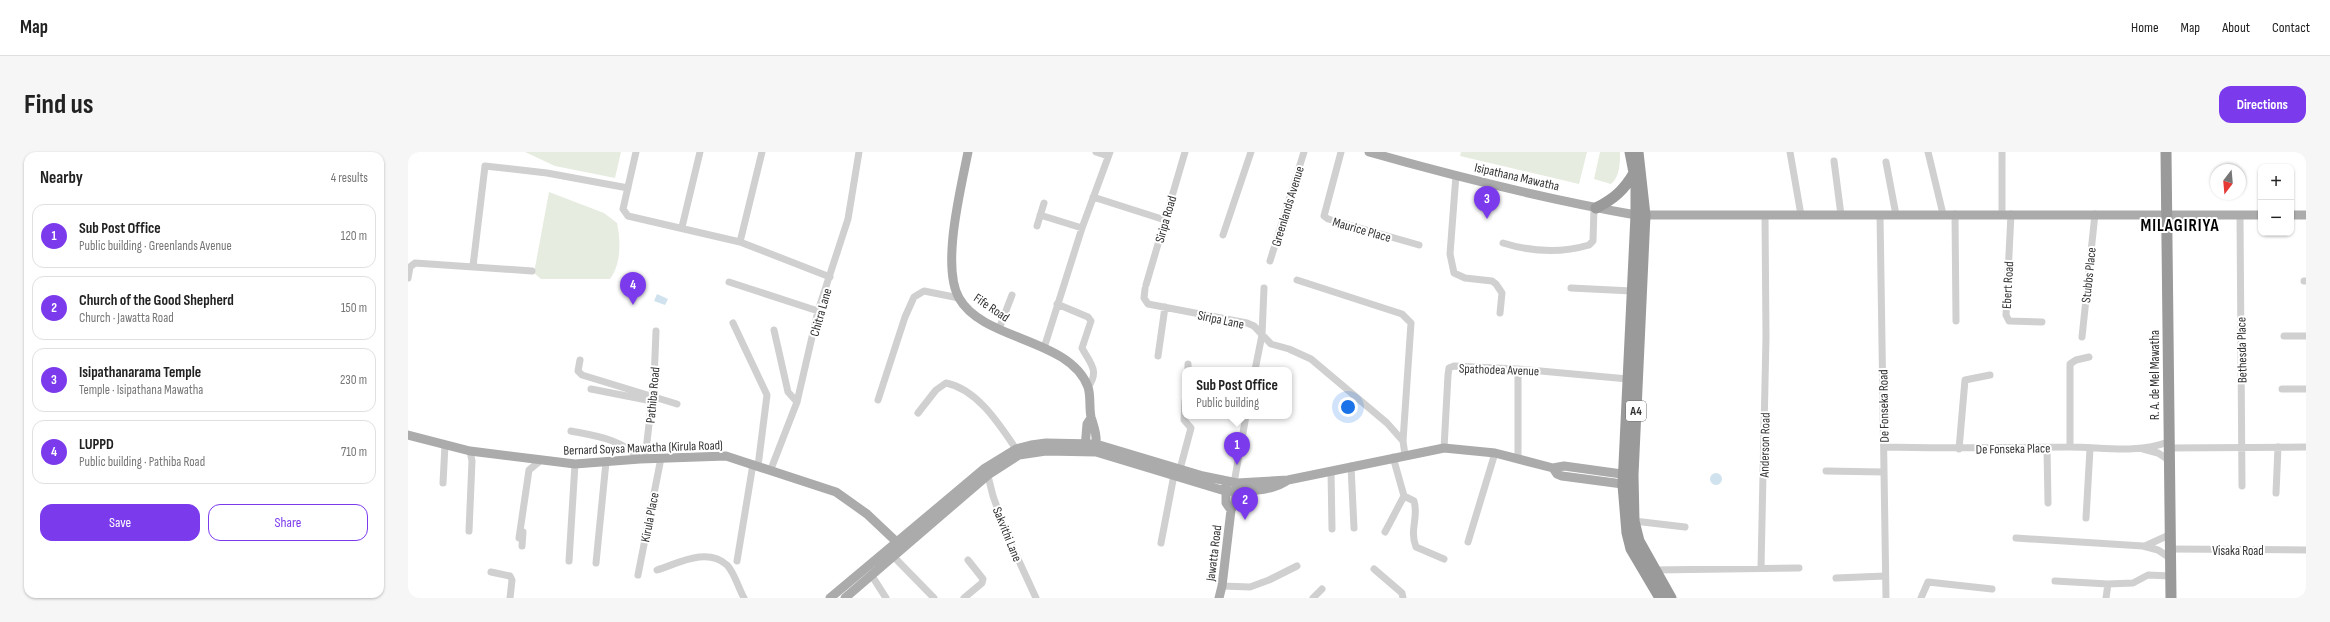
<!DOCTYPE html>
<html lang="en">
<head>
<meta charset="utf-8">
<style>
	:root { --surface:#fff; --page:#f6f6f6; --text:#222; --muted:#767676; --line:#e0e0e0; --accent:#7c3aed }
	body { margin:0; font-family:"Sofia Sans Condensed",sans-serif; background:var(--page); color:var(--text) }
	.controls { position:absolute; right:12px; top:12px; display:grid; overflow:hidden; border-radius:8px; box-shadow:0 1px 3px #0004 }
	.controls button { width:36px; height:36px; display:grid; place-items:center; padding:0; border:0; border-bottom:1px solid var(--line); background:var(--surface); color:var(--text); font:20px sans-serif }
	.compass { position:absolute; left:1802px; top:12px; width:36px; height:36px; border-radius:50%; background:var(--surface); box-shadow:0 1px 3px #0004; rotate:196deg }
	.you { position:absolute; left:940px; top:255px; width:14px; height:14px; margin:-10px; border:3px solid #fff; border-radius:50%; background:#1a73e8; box-shadow:0 0 0 6px #1a73e833 }
	.badge { display:grid; place-items:center; width:26px; height:26px; border-radius:50%; background:var(--accent); color:#fff; font-size:13px; font-weight:700 }
	.pin { position:absolute; translate:-50% -33px; filter:drop-shadow(0 1px 2px #0008) }
	.pin::after { content:''; position:absolute; top:21px; width:14px; height:12px; background:inherit; clip-path:polygon(0 0,100% 0,50% 100%) }
	.popup { position:absolute; left:774px; top:215px; width:110px; height:52px; box-sizing:border-box; display:grid; place-content:center; border-radius:8px; background:var(--surface); filter:drop-shadow(0 1px 3px #0005); font-size:13px; white-space:nowrap; color:var(--muted) }
	.popup b { font-size:15px; color:var(--text) }
	.popup::after { content:''; position:absolute; left:50%; top:100%; margin-left:-8px; border:8px solid transparent; border-top-color:var(--surface) }
	.list { margin:0; padding:0; list-style:none }
	h2 { display:flex; justify-content:space-between; align-items:center; height:52px; margin:0; padding:0 16px; font-size:17px }
	h2 small { font-size:13px; font-weight:400; color:var(--muted) }
	.list li { display:grid; grid-template-columns:26px 1fr auto; gap:12px; align-items:center; box-sizing:border-box; height:64px; margin:0 8px 8px; padding:0 8px; border:1px solid var(--line); border-radius:12px }
	.list b { display:block; font-size:15px; white-space:nowrap }
	.list p { margin:0; font-size:13px; white-space:nowrap; color:var(--muted) }
	.list em { font-size:13px; font-style:normal; color:var(--muted) }
	.actions { display:flex; gap:8px; padding:12px 16px }
	.actions a { flex:1; padding:9px 0; border:1px solid var(--accent); border-radius:12px; text-align:center; font-size:14px; color:var(--accent) }
	.actions .main { background:var(--accent); color:#fff }
	.map { position:relative; flex:none; width:1898px; height:446px; overflow:hidden; border-radius:12px }
	header { display:flex; align-items:center; gap:24px; box-sizing:border-box; height:56px; padding:0 20px; background:var(--surface); border-bottom:1px solid var(--line) }
	header strong { font-size:19px }
	nav { display:flex; gap:22px; margin-inline-start:auto; font-size:14px }
	.intro { display:flex; align-items:center; justify-content:space-between; box-sizing:border-box; height:96px; padding:0 24px }
	h1 { margin:0; font-size:28px }
	.button { padding:10px 18px; border-radius:12px; background:var(--accent); color:#fff; font-size:14px; font-weight:700 }
	main { display:flex; gap:24px; padding:0 24px }
	aside { flex:1; background:var(--surface); border-radius:12px; box-shadow:0 1px 3px #0004 }
	.map>svg:first-child { display:block }
	.green { fill:#e6ecdf }
	.water { fill:#cfe2ee }
	.lines { fill:none; stroke-linecap:round; stroke-linejoin:round }
	.minor { stroke:#d0d0d0; stroke-width:7 }
	.major { stroke:#ababab; stroke-width:9 }
	.highway { stroke:#9a9a9a; stroke-width:11 }
	.labels { text-anchor:middle; stroke-width:4; stroke-linejoin:round; paint-order:stroke }
	.shield { fill:#fff; stroke:#707070; stroke-width:1 }
	.shield-label { font-size:12px; font-weight:bold; fill:#333 }
	.street-label { font-size:13px; fill:#333; stroke:#fff }
	.district-label { font-size:17px; font-weight:bold; letter-spacing:1px; fill:#000; stroke:#fff }
</style>
</head>
<body>
<header>
<strong>Map</strong>
<nav><a>Home</a><a>Map</a><a>About</a><a>Contact</a></nav>
</header>
<div class="intro"><h1>Find us</h1><a class="button">Directions</a></div>
<main>
<aside>
<h2>Nearby<small>4 results</small></h2>
<ul class="list">
<li><span class="badge">1</span><div><b>Sub Post Office</b><p>Public building · Greenlands Avenue</p></div><em>120 m</em></li>
<li><span class="badge">2</span><div><b>Church of the Good Shepherd</b><p>Church · Jawatta Road</p></div><em>150 m</em></li>
<li><span class="badge">3</span><div><b>Isipathanarama Temple</b><p>Temple · Isipathana Mawatha</p></div><em>230 m</em></li>
<li><span class="badge">4</span><div><b>LUPPD</b><p>Public building · Pathiba Road</p></div><em>710 m</em></li>
</ul>
<div class="actions"><a class="main">Save</a><a>Share</a></div>
</aside>
<div class="map">
<svg width="1898" height="446" viewBox="0 0 1898 446">
	<rect width="100%" height="100%" fill="#fff"/>
	<path class="green" d="M117,0H213L207,26L147,14Z
		M1053,0H1179L1171,32L1052,4Z
		M1192,0H1212C1212,11 1212,25 1203,32L1186,27Z
		M141,40L196,61L209,71C213,90 213,112 202,127H133L126,121Z"/>
	<path class="water" d="M249,142L260,147L257,153L246,149Z
		M1302 327a6 6 0 1 1 12 0a6 6 0 1 1-12 0Z"/>
	<g class="lines">
		<path class="minor" d="M228,0L215,57L220,64L332,90L422,125
			M688,0L700,4
			M933,0L916,64L920,67L1011,93
			M1382,0L1393,63
			M1520,0L1535,62
			M1594,0V62
			M1426,9L1433,63
			M1478,10L1488,63
			M1048,23L1042,102L1046,121L1057,126L1084,129L1088,132L1094,141L1092,161
			M685,45L757,68
			M1547,62L1548,169
			M1603,62L1598,163L1601,169L1634,170
			M632,63L674,76
			M1472,63L1478,446
			M1832,63L1834,334
			M629,74L636,51
			M274,75L292,0
			M815,83L843,0
			M332,90L354,0
			M1095,91C1124,100 1151,102 1181,93L1185,89L1186,56
			M862,109L896,0
			M65,114L77,14L139,21L220,36
			M0,126L2,115L7,111L124,119
			M889,128L994,162L1003,171L995,289
			M1896,129H1898
			M321,130L410,159
			M738,133L777,0
			M1163,136L1224,139
			M737,137L736,146L740,152L839,171L846,174L863,192L881,197L903,207L979,271L995,289L997,303
			M649,152L680,165L683,169L674,196C682,211 692,219 680,235
			M325,171L359,243L350,314
			M591,177L604,143
			M366,178L380,240L389,250
			M1876,184H1898
			M1674,185L1687,62
			M636,196L674,76L702,0
			M750,204L757,155
			M172,208L170,219L174,223L269,252
			M780,218V212
			M847,218L854,183L856,136
			M183,237L244,249
			M1874,237H1898
			M470,248L497,165L506,145L516,139L551,146
			M510,261L528,238L538,231C569,237 591,272 608,297
			M163,279C188,284 214,287 232,307
			M1476,295C1538,297 1599,295 1661,295C1694,295 1729,302 1760,290
			M1662,295V212L1668,208L1681,205
			M1036,296L1040,223L1041,216L1046,214L1110,217L1220,227
			M1639,296L1640,351
			M1760,296L1898,295
			M1551,297L1557,228L1582,223
			M1735,297L1750,301L1761,308
			M985,305L996,344L1006,349C1011,366 1001,377 1008,395L1036,407
			M237,307L246,229L248,179
			M1110,307V217
			M943,314L946,376
			M363,317L389,250L410,159L440,67L451,0
			M772,317L783,276L776,268L777,249
			M923,319L924,377
			M1418,319L1475,320
			M579,320L585,344L599,383L628,446
			M35,331L37,293
			M826,331L838,264
			M1868,341L1870,295
			M1678,366L1682,297
			M1226,369L1277,375
			M61,379L64,309L62,299
			M977,380L996,344
			M111,386L121,318L132,309
			M1608,386L1735,394L1750,398L1762,406
			M1060,390L1087,301
			M753,391L766,323
			M114,394L115,380
			M1737,394L1761,383
			M1762,397L1898,398
			M485,404L526,446
			M161,409L167,312
			M329,409L345,312
			M188,411L198,310
			M1353,416L1358,185L1357,63
			M966,417L994,441L995,446
			M249,418C271,411 299,395 319,413C326,420 331,437 336,446
			M1246,418L1391,416
			M83,420L102,424L104,428L102,446
			M230,423L253,306
			M464,424L478,446
			M1428,426L1477,424
			M1647,429L1700,432L1725,431L1740,423L1762,424
			M814,434L842,435L861,428L889,414
			M556,446L574,431L575,427L560,408
			M905,446L914,437
			M1513,446L1520,430L1584,437
			M1698,446L1700,432"/>
		<path class="major" d="M560,0C553,36 533,114 551,146C575,189 662,186 680,235C683,244 681,256 683,265C687,278 689,283 688,297
			M961,0C1049,25 1138,47 1228,63H1853
			M1883,63H1898
			M0,283L62,299L167,312L232,307L318,304L428,340L459,362L495,396
			M677,296L679,272L683,266
			M1145,316L1149,322L1154,324L1222,333
			M818,333V351L823,358
			M422,446L577,316L608,297L623,293L638,291L688,292L795,324L829,331L880,328L1036,296L1087,301L1145,316L1156,314L1221,323
			M437,446L580,323L611,303L638,299L688,300L817,339C836,340 864,340 880,328
			M811,446L814,434L823,358L827,351L829,334"/>
		<path class="highway" d="M1222,0L1228,31V63L1215,333L1219,381L1223,397L1252,446
			M1230,0L1237,63L1225,323L1226,369L1231,389L1263,446
			M1758,0L1763,446
			M1188,56C1206,47 1216,38 1226,21"/>
	</g>
	<g class="labels">
		<rect class="shield" x="1218" y="249" width="20" height="20" rx="3"/>
		<g class="shield-label">
			<text x="1228" y="263">A4</text>
		</g>
		<g class="street-label">
			<text transform="translate(1109 24) rotate(13)" y="5">Isipathana Mawatha</text>
			<text transform="translate(879 54) rotate(-73)" y="5">Greenlands Avenue</text>
			<text transform="translate(757 67) rotate(-74)" y="5">Siripa Road</text>
			<text transform="translate(954 77) rotate(16)" y="5">Maurice Place</text>
			<text transform="translate(1680 123) rotate(-84)" y="5">Stubbs Place</text>
			<text transform="translate(1599 133) rotate(-87)" y="5">Ebert Road</text>
			<text transform="translate(584 155) rotate(34)" y="5">Fife Road</text>
			<text transform="translate(412 160) rotate(-74)" y="5">Chitra Lane</text>
			<text transform="translate(813 167) rotate(12)" y="5">Siripa Lane</text>
			<text transform="translate(1833 198) rotate(-91)" y="5">Bethesda Place</text>
			<text transform="translate(1091 217) rotate(2)" y="5">Spathodea Avenue</text>
			<text transform="translate(1746 223) rotate(-90)" y="5">R. A. de Mel Mawatha</text>
			<text transform="translate(244 243) rotate(-85)" y="5">Pathiba Road</text>
			<text transform="translate(1475 254) rotate(-91)" y="5">De Fonseka Road</text>
			<text transform="translate(1356 293) rotate(-89)" y="5">Anderson Road</text>
			<text transform="translate(235 295) rotate(-2)" y="5">Bernard Soysa Mawatha (Kirula Road)</text>
			<text transform="translate(1605 296) rotate(-1)" y="5">De Fonseka Place</text>
			<text transform="translate(241 365) rotate(-79)" y="5">Kirula Place</text>
			<text transform="translate(600 382) rotate(68)" y="5">Sakvithi Lane</text>
			<text x="1830" y="403">Visaka Road</text>
			<text transform="translate(805 401) rotate(-83)" y="5">Jawatta Road</text>
		</g>
		<g class="district-label">
			<text x="1772" y="79">MILAGIRIYA</text>
		</g>
	</g>
</svg>
<div class="controls">
<button>+</button>
<button>−</button>
</div>
<svg class="compass" viewBox="-18 -18 36 36"><path d="M0-13l5 13h-10z" fill="#e53935"/><path d="M0 13l5-13h-10z" fill="#767676"/></svg>
<div class="you"></div>
<div class="pin badge" style="left:829px;top:313px">1</div>
<div class="popup"><b>Sub Post Office</b>Public building</div>
<div class="pin badge" style="left:837px;top:368px">2</div>
<div class="pin badge" style="left:1079px;top:67px">3</div>
<div class="pin badge" style="left:225px;top:153px">4</div>
</div>
</main>
</body>
</html>
